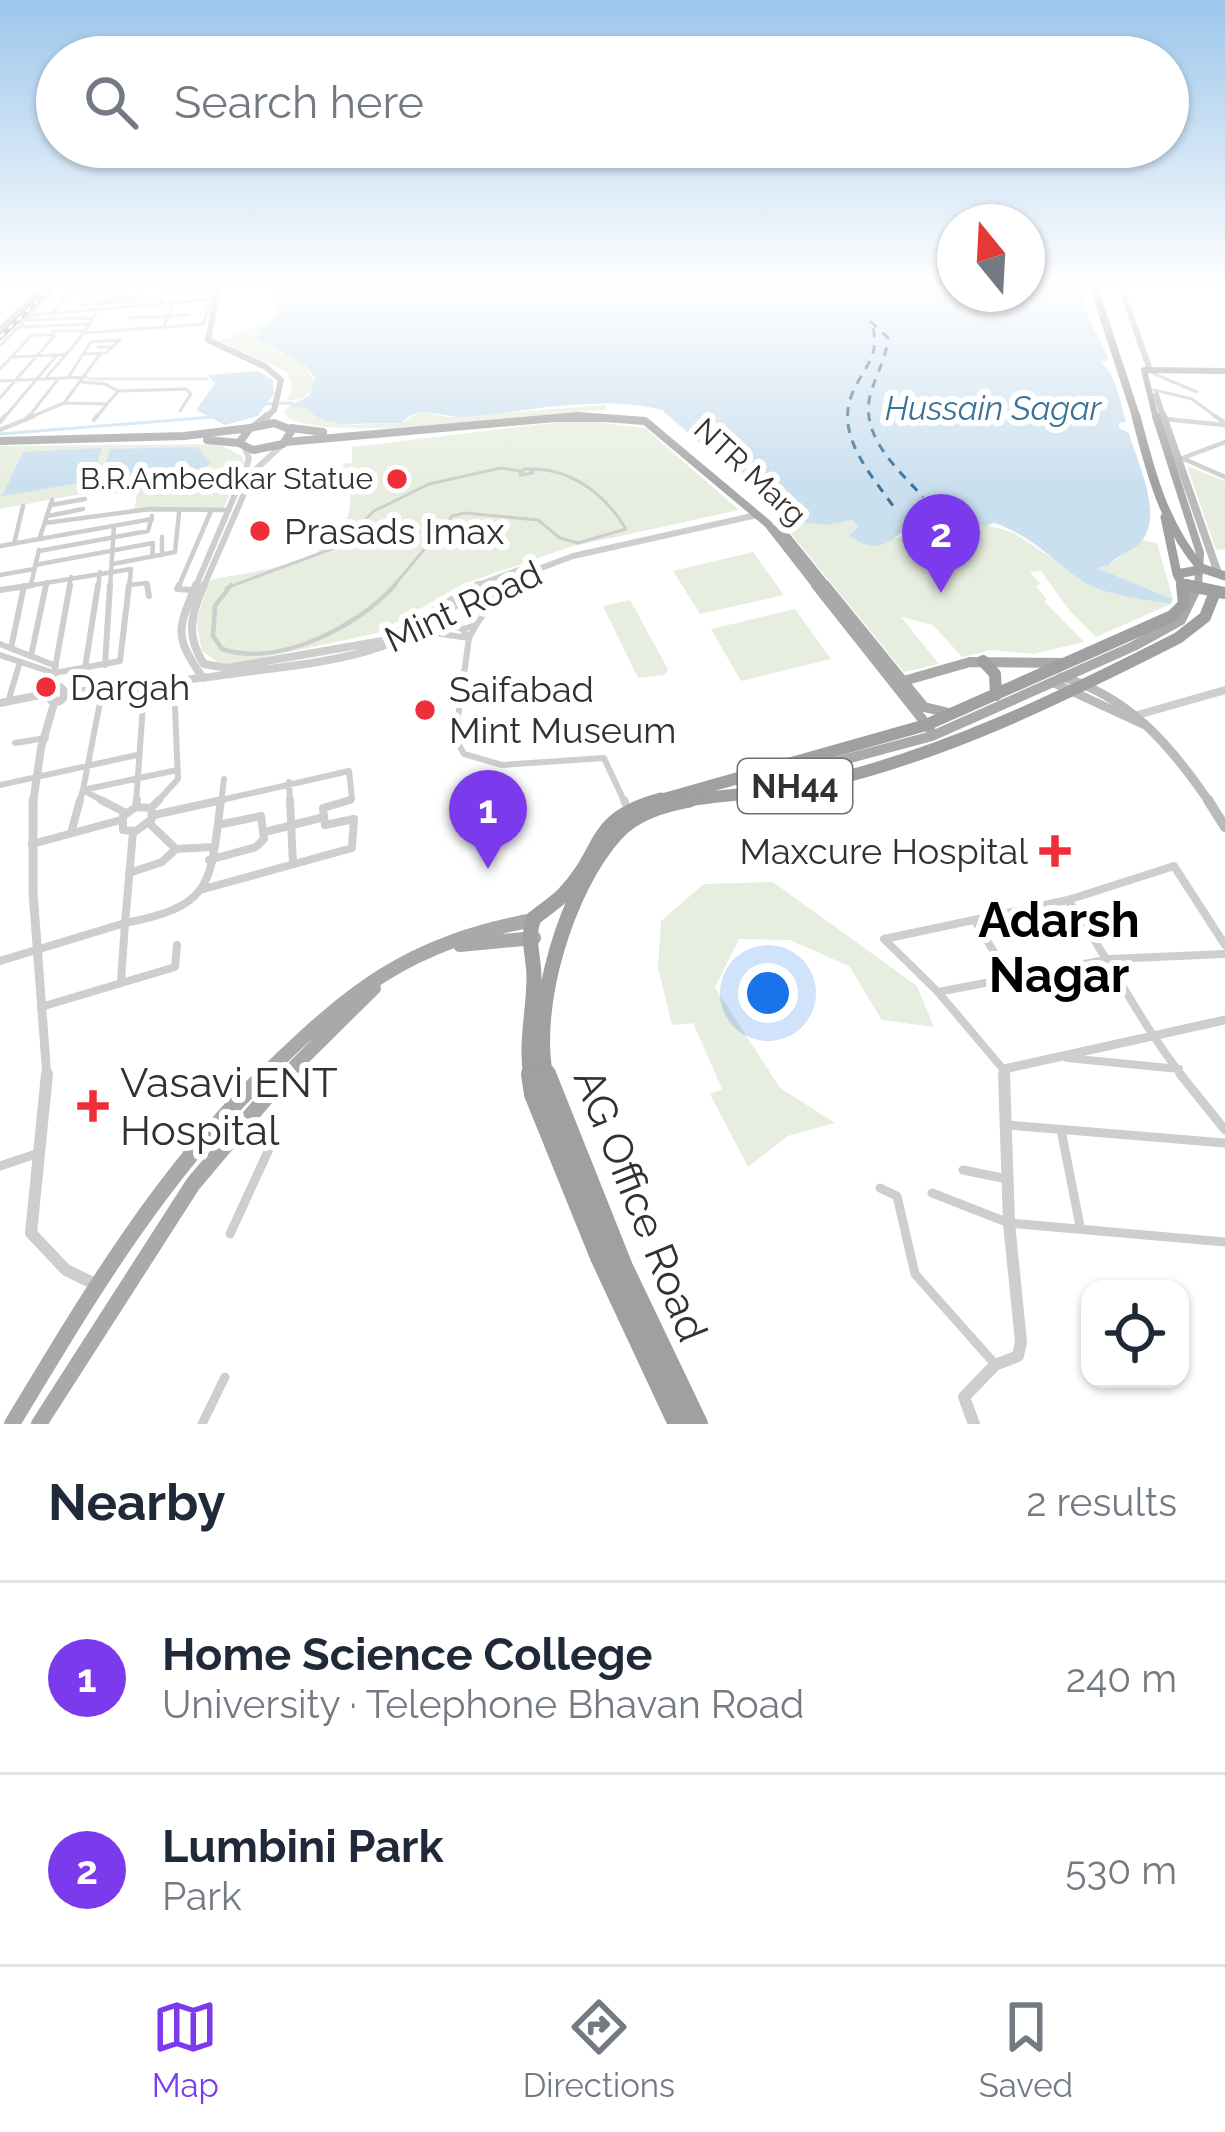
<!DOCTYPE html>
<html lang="en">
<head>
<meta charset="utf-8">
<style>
	:root { --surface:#fff; --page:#f2f2f3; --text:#1f2937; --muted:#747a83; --line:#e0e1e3; --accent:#7c3aed }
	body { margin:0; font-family:Raleway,sans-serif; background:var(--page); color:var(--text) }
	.controls { position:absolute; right:36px; bottom:36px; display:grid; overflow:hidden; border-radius:24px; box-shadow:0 3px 9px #0004 }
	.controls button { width:108px; height:108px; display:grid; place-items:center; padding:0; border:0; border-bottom:3px solid var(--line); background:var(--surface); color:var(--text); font:60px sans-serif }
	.compass { position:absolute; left:937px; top:204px; width:108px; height:108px; border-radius:50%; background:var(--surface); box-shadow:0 3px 9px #0004; rotate:342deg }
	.you { position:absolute; left:768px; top:993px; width:42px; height:42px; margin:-30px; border:9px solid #fff; border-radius:50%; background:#1a73e8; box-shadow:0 0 0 18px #1a73e833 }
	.badge { display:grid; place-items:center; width:78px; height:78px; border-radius:50%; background:var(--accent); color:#fff; font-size:39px; font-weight:700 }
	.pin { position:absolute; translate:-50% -99px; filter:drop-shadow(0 3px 6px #0008) }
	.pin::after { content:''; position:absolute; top:63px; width:42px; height:36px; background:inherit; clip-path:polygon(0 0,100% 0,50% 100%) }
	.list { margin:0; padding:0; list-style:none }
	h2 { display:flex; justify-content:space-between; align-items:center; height:156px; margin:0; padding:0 48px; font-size:51px }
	h2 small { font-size:39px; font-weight:400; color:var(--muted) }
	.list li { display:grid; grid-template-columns:78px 1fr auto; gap:36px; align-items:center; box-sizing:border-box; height:192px; padding:0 48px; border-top:3px solid var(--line) }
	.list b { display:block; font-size:45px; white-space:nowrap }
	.list p { margin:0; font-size:39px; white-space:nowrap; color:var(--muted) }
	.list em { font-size:39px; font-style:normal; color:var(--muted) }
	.icon { flex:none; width:66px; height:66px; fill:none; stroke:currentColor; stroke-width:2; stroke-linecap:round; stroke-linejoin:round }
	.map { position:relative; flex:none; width:1225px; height:1424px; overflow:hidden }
	.search { position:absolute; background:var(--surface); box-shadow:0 3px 9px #0004; left:36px; right:36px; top:36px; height:132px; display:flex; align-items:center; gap:30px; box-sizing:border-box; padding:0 42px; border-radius:66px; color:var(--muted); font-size:45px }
	.sheet { height:540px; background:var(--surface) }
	nav { display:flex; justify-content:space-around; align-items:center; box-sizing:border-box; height:168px; border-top:3px solid var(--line); background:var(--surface); font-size:33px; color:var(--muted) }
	nav a { display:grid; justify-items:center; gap:6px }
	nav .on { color:var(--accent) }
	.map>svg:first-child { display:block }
	.green { fill:#e7eedf }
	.water { fill:#cbe0ef }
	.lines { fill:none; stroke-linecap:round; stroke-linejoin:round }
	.stream { stroke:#cbe0ef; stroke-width:3 }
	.ferry { stroke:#3a7299; stroke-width:3; stroke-dasharray:9 8; stroke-linecap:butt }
	.pedestrian-far1 { stroke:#cecece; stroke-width:3 }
	.pedestrian { stroke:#cecece; stroke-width:4.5 }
	.minor-far4 { stroke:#cecece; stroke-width:3 }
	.minor-far3 { stroke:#cecece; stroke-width:4.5 }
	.minor-far2 { stroke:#cecece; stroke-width:6 }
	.minor-far1 { stroke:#cecece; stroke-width:8 }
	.minor { stroke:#cecece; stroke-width:9 }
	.tertiary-far3 { stroke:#cecece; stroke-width:6 }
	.tertiary-far2 { stroke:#cecece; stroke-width:8 }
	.tertiary-far1 { stroke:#cecece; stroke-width:9 }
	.tertiary { stroke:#cecece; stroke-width:12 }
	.secondary-far3 { stroke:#bbb; stroke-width:6 }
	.secondary-far2 { stroke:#bbb; stroke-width:8 }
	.secondary-far1 { stroke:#bbb; stroke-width:9 }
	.secondary { stroke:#bbb; stroke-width:10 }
	.primary-far4 { stroke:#a9a9a9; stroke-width:6 }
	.primary-far3 { stroke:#a9a9a9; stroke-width:8 }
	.primary-far2 { stroke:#a9a9a9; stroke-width:10 }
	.primary-far1 { stroke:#a9a9a9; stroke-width:14 }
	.primary { stroke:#a9a9a9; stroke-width:16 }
	.trunk-far4 { stroke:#a0a0a0; stroke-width:8 }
	.trunk-far3 { stroke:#a0a0a0; stroke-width:9 }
	.trunk-far2 { stroke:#a0a0a0; stroke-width:12 }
	.trunk-far1 { stroke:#a0a0a0; stroke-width:15 }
	.trunk { stroke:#a0a0a0; stroke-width:20 }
	.rail-casing { stroke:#868686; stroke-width:6 }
	.rail { stroke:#fff; stroke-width:3; stroke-dasharray:6; stroke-linecap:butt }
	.poi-dot { fill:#ee2e38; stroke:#fff; stroke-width:4.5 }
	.labels { text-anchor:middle; stroke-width:12; stroke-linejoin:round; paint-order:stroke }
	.far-street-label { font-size:30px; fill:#313131; stroke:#fff }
	.far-poi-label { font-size:30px; fill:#313131; stroke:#fff; text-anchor:end }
	.far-water-label { font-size:33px; font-style:italic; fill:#3a7299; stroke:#fff }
	.shield { fill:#fff; stroke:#6f6f6f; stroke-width:3 }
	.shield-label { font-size:33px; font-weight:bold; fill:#313131 }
	.poi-label { font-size:36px; fill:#313131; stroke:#fff; text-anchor:start }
	.street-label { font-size:36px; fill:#313131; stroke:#fff }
	.near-poi-label { font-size:42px; fill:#313131; stroke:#fff; text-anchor:start }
	.near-street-label { font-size:42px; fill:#313131; stroke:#fff }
	.near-neighbourhood-label { font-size:48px; font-weight:bold; fill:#000; stroke:#fff }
</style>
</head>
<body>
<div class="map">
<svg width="1225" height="1424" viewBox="0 0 1225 1424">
	<rect width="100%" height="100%" fill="#fff"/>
	<path class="green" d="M271,322L257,341L305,365L316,386L304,398L287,401L292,386L287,372L219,341Z
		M606,405V410C556,412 306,448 284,413L288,407L306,408L318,418L352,425L402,423L419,412L450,417Z
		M577,420L645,428L739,510L570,547L463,584L378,633L223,666L202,651L196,621L210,580C272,567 362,564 349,482H343L347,470L342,464L352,463V447Z
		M219,444L242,456L244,463L222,512H134L137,494L86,493L0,509V446Z
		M1187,466L1225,481V549L1216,550Z
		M946,513L1014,533L1094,586L1171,604L1096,637L1070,611L1041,571L1030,572L1040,584L1036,586L1047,599L1044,601L1084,642L1034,654L992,650L962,657L933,625L901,617L939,664L904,672L783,524L852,520L858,525L850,534L857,541L899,538L925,515Z
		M1142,540L1157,543L1173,599L1097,568L1109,565Z
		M753,552L784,595L700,614L673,571Z
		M630,600L668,669L665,675L638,678L603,606Z
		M795,609L831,659L741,681L711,629Z
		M773,882L917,986L934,1027L882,1020L849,966L790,940L739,939L715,987L780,1088L835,1123L788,1136L748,1167L710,1094L722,1089L693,1023L672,1025L658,968L661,921L704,884Z"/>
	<path class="water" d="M254,285H955V294H1027V285H1082L1083,306L1109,360L1101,362C1116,376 1120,399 1126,422L1119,423V428L1129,433C1137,463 1166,517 1139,544C1130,553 1118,554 1109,565L1097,568L1173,599L1171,604C1144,599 1099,595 1078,578C1049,557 1030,535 994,523L985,526C967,522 944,509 927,514C901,522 888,566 849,535L858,526L852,520L826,525L789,521L662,410C599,394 527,412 464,417C442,418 417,403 402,423L340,424L318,418L306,408L288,407L310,395L315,379L305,365L257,340C265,321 288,311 276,287Z
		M258,371L273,380L274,393L258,416L225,425L196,410L215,383L208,375Z
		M197,447L210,462L191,486L136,488L100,482L110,449Z
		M102,448L91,481L2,496L23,452Z"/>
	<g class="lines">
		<path class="stream" d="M89,379H207
			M266,404L292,403
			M0,434L213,417"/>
		<path class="ferry" d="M870,321L888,338C886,358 877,373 871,392C858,435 897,468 923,497
			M873,328C881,360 858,372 850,400C838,439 873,477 893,506"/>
		<path class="pedestrian-far1" d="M524,469H529L533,473L520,475Z
			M914,527L928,515H942V523
			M226,588L337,547L374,511L429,484L501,468L520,471
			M392,588L452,516L465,513L538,520L560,538L578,543L626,529C605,494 571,468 529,469"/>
		<path class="pedestrian" d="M231,585L215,606L213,636L222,649C278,668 359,626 395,585"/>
		<path class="minor-far4" d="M109,287L124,286L122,292L114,293
			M164,293L211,288
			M72,295L108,293
			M113,299L145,296
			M81,304L98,285
			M161,304L165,285
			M79,305L142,300
			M53,311L80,285
			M13,317L212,299
			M130,318L189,315
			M25,320L93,318
			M20,327L89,324
			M163,328L175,298
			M52,331H84
			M84,333L203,324L212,299L210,285
			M120,340L106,353L83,354L91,342Z
			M0,346L60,285
			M98,347H113
			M11,357L55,355
			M0,369L32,335H55L0,398
			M1154,374L1197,392
			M68,378L83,354
			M45,379L84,333L104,300L113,299L109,285
			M0,381L86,377
			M82,382L105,384L118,391L107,404
			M1154,390L1192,399L1219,419
			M118,391L186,389L191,394L180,411
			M64,403L107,404L95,419
			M3,419L57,355H65
			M26,419L64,403L101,353
			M27,419L59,378"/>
		<path class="minor-far3" d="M1215,416L1225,423
			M1165,419L1225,425
			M26,420L29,416
			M94,420L97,416
			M0,422L5,416
			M0,430L34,416
			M1180,459L1225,442
			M1184,459L1225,477
			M51,505L85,499
			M48,516L83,509
			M45,523L150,509L228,510
			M40,537L52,500
			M162,537V555
			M14,544L23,506
			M0,546L152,519
			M39,551L148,531L152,516
			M113,564L175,552L179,513
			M35,565L153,543L152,557
			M0,575L34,569
			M31,584L39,550
			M129,585L147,583L148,588
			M15,588L131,569L129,588
			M46,588L47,582
			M69,588L71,577
			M98,588L100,572
			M110,588L114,526
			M178,588L211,511
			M502,588L505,583"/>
		<path class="minor-far2" d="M147,585L149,596
			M179,585L177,589L193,590
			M0,590L33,585
			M425,623L461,628L469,638
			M476,625L504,585
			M463,629L476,625L469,638L455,738L464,754L502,765L604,758L625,803
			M414,630L469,638
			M0,644L56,666
			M11,648L24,586
			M0,655L54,673L120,661L129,585
			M31,656L46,585
			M105,665L110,585
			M85,668L98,585
			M51,690L70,585
			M102,692L83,790L107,803
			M8,702L19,665
			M15,743L46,738
			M289,782L290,803
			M0,785L137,755
			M79,803L83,790L177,770
			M136,803L143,705
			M156,803L178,779L175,708
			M208,803L349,771L352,799L340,803
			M221,803L224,779"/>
		<path class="minor-far1" d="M101,800L126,813
			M290,800L293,864
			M624,800L628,809
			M136,807L151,808L152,819L136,831L123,830V816Z
			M136,807L137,800
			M151,808L159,800
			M154,815L222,800
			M149,823L176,849L212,847
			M265,832L324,817
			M71,833L80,800
			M32,844L121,820
			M209,860L256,847L264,839L261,816L218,825
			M129,873L162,862L176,849
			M200,890L352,848L354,819L325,825L323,808L350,800
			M1068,900C1109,958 1139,1021 1183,1077
			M975,921L1010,978
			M884,939L1068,900L1174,866L1225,945
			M884,939L938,992L1003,1069
			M0,961L125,923L133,832
			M121,982L125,923C214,906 210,884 221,800
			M938,992L1110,959L1225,954
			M41,1007L175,967L177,945
			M1067,1058L1179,1069"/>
		<path class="minor" d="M1180,1074L1225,1130
			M1008,1125L1225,1143
			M1061,1130L1080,1226
			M0,1166L36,1154
			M963,1170L1007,1179
			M880,1188L897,1196L915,1274L994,1363
			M932,1193L1009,1223L1225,1242
			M230,1234L270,1147L247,1121
			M202,1424L225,1377"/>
		<path class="tertiary-far3" d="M195,588L245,471L249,458L245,448
			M203,588L254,471L282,445
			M470,588L524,568
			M488,588L573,556L757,515"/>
		<path class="tertiary-far2" d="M196,585C177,631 174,636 203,678C257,669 329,665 380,647C422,631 454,600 496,585
			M204,585C191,615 185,635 204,664L227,668L382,641L478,585
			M48 694a8 8 0 1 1 16 0a8 8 0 1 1-16 0Z
			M66,692L142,688L204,677
			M0,703L45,694
			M1134,716L1225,690
			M33,803L41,748L55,700"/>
		<path class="tertiary-far1" d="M33,800V892L47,1077
			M1004,1077V1069L1225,1020"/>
		<path class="tertiary" d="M47,1074L31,1233L66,1270L95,1284
			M974,1424L964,1397L995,1365L1018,1356L1021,1342L1009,1223L1004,1074"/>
		<path class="secondary-far3" d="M219,285L208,340L266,367L281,380L274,410L264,419
			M1120,285L1150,370
			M0,329L47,285
			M1156,395L1164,419"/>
		<path class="secondary-far2" d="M1163,416L1218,573
			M255,426L267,416"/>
		<path class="secondary-far1" d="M1062,677C1130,697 1171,746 1210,803
			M1054,683L1145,725"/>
		<path class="secondary" d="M1208,800L1225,827"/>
		<path class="primary-far4" d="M546,419H616
			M1156,419L1144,370L1225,371"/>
		<path class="primary-far3" d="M1156,416L1200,553L1198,588
			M274,423L292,430L283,444L253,450L239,443L250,428Z
			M291,428L323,432
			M207,440L239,443
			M0,441L184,436L250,428
			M286,442L578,416L645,421L768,524L818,588
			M779,527L828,588"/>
		<path class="primary-far2" d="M816,585L930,729
			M825,585L924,707L949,713
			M900,682L970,662L1065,663
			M739,781L813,768L932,736L1134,646L1181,620L1198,585"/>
		<path class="primary-far1" d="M460,945L534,938
			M262,1077C352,989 407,944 533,920
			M284,1077L374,988"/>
		<path class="primary" d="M12,1424C86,1301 161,1174 265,1074
			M39,1424L193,1184L286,1074"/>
		<path class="trunk-far4" d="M1093,285L1137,419"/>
		<path class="trunk-far3" d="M1136,416C1150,471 1164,526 1202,569
			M1165,517L1177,574
			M1183,584L1200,588
			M1184,588L1177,574L1204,569L1225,576"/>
		<path class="trunk-far2" d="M1186,585L1225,593
			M983,661L995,674L996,695
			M650,803L926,725L1172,616L1184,604L1182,585
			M676,803C721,793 767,795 812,785C940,757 1062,697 1178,638L1205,617L1215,592"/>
		<path class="trunk-far1" d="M534,918C544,910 555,903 564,894C607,849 588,820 661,800
			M531,1077C525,1042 534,1012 534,977C534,957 526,937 534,918
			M546,1077C531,1006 567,888 616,834C634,813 664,805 690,800"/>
		<path class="trunk" d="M531,1074L534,1094L600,1257L678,1424
			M546,1074L623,1267L698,1424"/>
		<g class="rail-casing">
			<path id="rail" d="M0,337L54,285"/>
		</g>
		<use href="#rail" class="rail"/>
	</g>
	<linearGradient id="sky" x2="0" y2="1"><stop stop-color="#9cc6eb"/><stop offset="0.59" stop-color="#fff"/><stop offset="1" stop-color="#fff" stop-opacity="0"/></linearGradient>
	<rect width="1225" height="484" fill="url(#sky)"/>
	<g class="poi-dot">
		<circle cx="397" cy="479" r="12"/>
		<circle cx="260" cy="531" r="12"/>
		<circle cx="46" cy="687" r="12"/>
		<circle cx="425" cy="710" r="12"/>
		<path d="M1049 833h12v12h12v12h-12v12h-12v-12h-12v-12h12z"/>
		<path d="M87 1088h12v12h12v12h-12v12h-12v-12h-12v-12h12z"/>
	</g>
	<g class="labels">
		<g class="far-street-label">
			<text transform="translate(750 472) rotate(43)" y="10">NTR Marg</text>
		</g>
		<g class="far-poi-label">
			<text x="373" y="489">B.R.Ambedkar Statue</text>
		</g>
		<g class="far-water-label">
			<text x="993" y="420">Hussain Sagar</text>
		</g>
		<rect class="shield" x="738" y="759" width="114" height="54" rx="9"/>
		<g class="shield-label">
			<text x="795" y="798">NH44</text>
		</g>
		<g class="poi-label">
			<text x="284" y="544">Prasads Imax</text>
			<text x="70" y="700">Dargah</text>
			<text x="449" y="702">Saifabad<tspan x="449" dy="41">Mint Museum</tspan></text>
			<text x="1028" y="864" text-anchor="end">Maxcure Hospital</text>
		</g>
		<g class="street-label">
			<text transform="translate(463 606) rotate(-25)" y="13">Mint Road</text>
		</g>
		<g class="near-poi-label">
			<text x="120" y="1097">Vasavi ENT<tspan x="120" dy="48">Hospital</tspan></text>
		</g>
		<g class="near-street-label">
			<text transform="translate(641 1205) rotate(68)" y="15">AG Office Road</text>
		</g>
		<g class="near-neighbourhood-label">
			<text x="1059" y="937">Adarsh<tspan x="1059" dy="55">Nagar</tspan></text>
		</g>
	</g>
</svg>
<div class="controls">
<button><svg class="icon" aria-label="locate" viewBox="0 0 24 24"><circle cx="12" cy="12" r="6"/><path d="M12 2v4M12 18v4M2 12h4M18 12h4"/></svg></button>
</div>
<svg class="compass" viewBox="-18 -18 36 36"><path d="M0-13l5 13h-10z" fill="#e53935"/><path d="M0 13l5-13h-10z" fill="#747a83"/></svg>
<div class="you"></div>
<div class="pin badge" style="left:488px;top:869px">1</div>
<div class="pin badge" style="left:941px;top:593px">2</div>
<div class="search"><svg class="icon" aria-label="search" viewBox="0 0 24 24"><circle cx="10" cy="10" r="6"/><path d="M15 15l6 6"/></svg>Search here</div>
</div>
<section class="sheet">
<h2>Nearby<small>2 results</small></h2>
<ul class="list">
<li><span class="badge">1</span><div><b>Home Science College</b><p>University · Telephone Bhavan Road</p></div><em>240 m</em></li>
<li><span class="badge">2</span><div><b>Lumbini Park</b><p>Park</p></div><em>530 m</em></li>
</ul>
</section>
<nav>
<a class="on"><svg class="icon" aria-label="map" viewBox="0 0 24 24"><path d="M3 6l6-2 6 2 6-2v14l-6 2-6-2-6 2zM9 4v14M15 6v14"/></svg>Map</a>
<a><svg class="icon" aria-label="directions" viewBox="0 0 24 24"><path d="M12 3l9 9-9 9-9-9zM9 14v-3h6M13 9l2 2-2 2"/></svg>Directions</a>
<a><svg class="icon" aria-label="saved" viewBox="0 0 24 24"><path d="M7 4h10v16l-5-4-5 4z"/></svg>Saved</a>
</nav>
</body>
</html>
